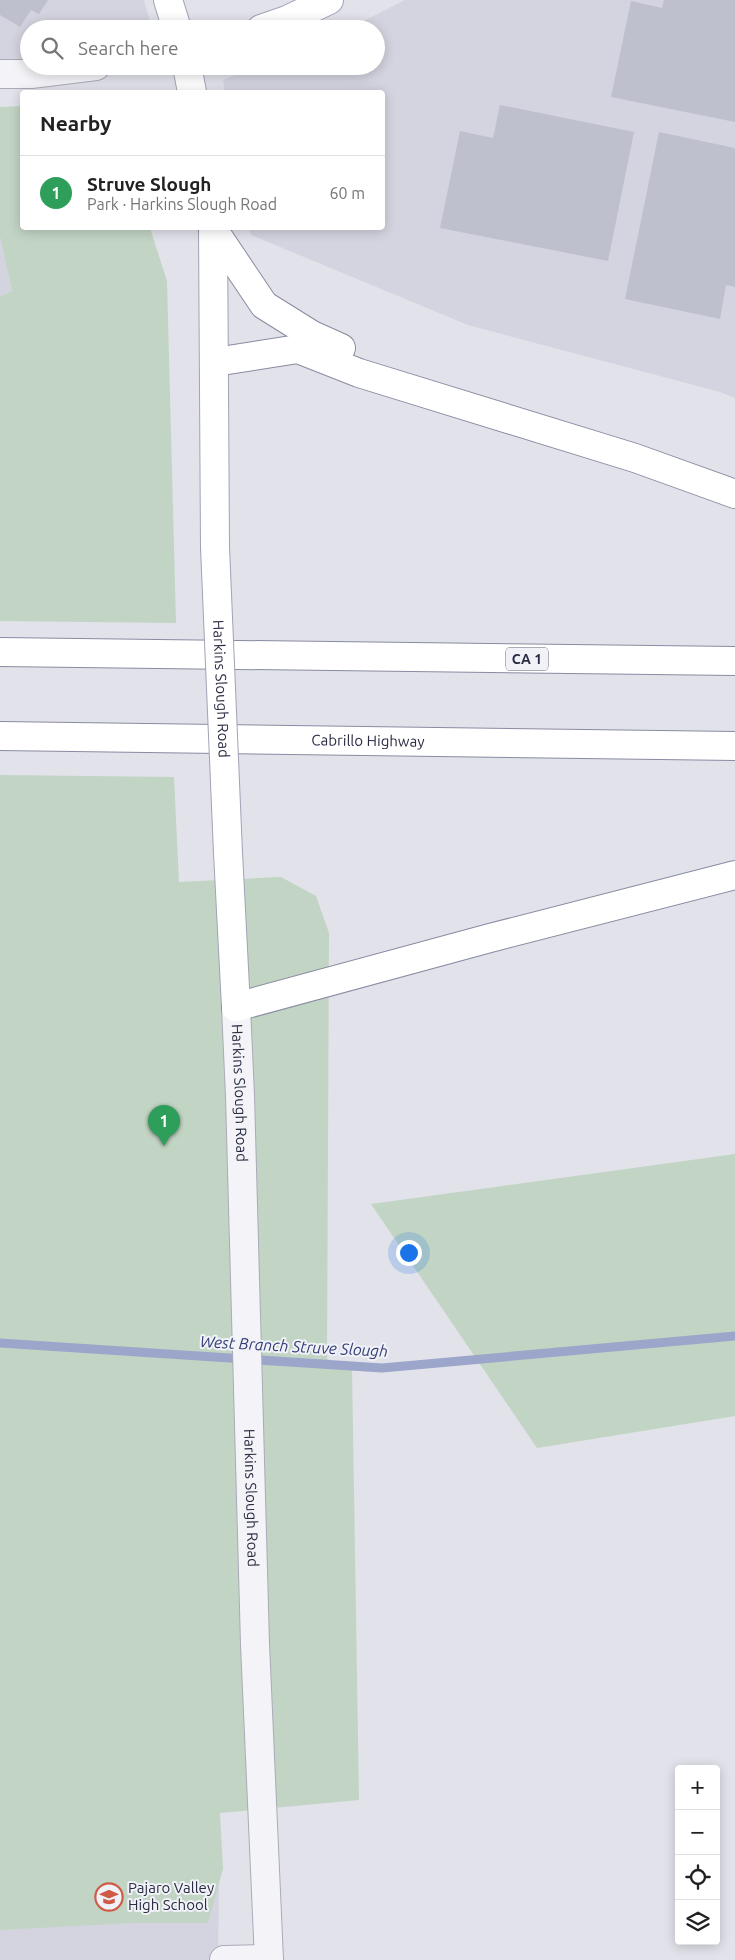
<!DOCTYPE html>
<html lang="en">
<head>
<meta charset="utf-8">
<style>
	:root { --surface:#fff; --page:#f2f2f2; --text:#222; --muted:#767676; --line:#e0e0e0; --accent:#cf5a46 }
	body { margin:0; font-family:Ubuntu,sans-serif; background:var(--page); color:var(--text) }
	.controls { position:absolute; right:15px; bottom:15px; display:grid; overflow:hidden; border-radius:5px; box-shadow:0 2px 12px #0003 }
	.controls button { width:45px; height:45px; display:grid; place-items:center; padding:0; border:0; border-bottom:1px solid var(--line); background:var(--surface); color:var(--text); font:25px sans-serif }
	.you { position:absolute; left:408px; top:1252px; width:18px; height:18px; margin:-12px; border:4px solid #fff; border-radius:50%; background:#1a73e8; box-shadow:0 0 0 8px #1a73e833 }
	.badge { display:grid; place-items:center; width:32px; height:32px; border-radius:50%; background:var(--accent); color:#fff; font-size:16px; font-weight:700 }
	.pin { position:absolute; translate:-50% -41px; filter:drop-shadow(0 1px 2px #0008) }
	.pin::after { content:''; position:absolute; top:26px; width:18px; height:15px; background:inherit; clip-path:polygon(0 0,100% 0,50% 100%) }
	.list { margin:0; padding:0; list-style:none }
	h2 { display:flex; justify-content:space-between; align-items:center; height:65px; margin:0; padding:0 20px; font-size:21px }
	h2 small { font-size:16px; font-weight:400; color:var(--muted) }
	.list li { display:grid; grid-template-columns:32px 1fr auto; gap:15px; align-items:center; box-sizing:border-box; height:75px; padding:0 20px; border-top:1px solid var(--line) }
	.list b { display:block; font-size:19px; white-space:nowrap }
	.list p { margin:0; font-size:16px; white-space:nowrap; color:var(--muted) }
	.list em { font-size:16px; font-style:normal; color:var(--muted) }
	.icon { flex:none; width:28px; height:28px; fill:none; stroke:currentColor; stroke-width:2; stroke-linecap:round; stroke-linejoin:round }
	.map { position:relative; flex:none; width:735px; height:1960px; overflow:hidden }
	.search { position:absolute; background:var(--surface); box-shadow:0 2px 12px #0003; left:20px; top:20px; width:365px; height:55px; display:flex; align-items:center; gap:12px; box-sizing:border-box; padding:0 18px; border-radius:28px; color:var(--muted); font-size:19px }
	.panel { position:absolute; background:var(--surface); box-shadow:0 2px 12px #0003; left:20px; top:90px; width:365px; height:140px; border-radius:5px }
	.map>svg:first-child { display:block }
	.built { fill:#d3d4df }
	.green { fill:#c2d4c3 }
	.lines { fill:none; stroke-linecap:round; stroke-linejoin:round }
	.stream { stroke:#9ca5ca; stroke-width:9 }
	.building { fill:#bec0cd }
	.minor-casing { stroke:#aaabb8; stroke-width:30 }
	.major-casing { stroke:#a1a3b6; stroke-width:30 }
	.highway-casing { stroke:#898ba1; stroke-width:30 }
	.minor { stroke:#f4f4f8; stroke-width:28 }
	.major { stroke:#fff; stroke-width:28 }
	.highway { stroke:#fff; stroke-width:28 }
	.major-bridge-casing { stroke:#a1a3b6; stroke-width:30; stroke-linecap:butt }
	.major-bridge { stroke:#fff; stroke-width:28 }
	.labels { text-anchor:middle; stroke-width:4; stroke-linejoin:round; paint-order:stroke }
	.shield { fill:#f1f2f7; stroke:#656778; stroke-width:1 }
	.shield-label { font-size:14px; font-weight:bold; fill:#292b42 }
	.street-label { font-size:15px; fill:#292b42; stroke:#f1f2f7 }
	.poi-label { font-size:15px; fill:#292b42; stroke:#f1f2f7; text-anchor:start }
	.water-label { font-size:16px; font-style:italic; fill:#333d76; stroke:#f1f2f7 }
</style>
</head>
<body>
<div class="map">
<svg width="735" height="1960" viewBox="0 0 735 1960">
	<rect width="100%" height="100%" fill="#e1e2ea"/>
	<path class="built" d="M0,0H144L152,29H29V64L0,70Z
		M405,0H735V398L720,392L468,325L251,235L249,228H382V92H225L223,80L256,66H376V29H348Z
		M0,237L12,291L0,296Z
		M220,1807L218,1960H0V1834Z"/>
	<path class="green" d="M22,106V228H150L167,281L176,623L0,621V296L12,291L0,237V107Z
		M0,775L174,777L179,882L281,877L316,896L329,933L327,1359L352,1369L359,1800L220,1813L223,1869L208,1923H130L0,1930Z
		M735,1154V1416L537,1448L371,1204Z"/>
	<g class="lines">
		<path class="stream" d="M0,1343L382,1368L735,1336"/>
	</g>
	<path class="building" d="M0,0H48L39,14L31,10L20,27L0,15Z
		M664,0H735V122L611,97L631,1L662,8Z
		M500,105L634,132L608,261L440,228L460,131L493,138Z
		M659,132L735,148V287L726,285L720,319L625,299Z"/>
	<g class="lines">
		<g class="minor-casing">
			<g id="minor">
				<path d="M0,74H31L96,66"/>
				<path id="s1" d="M236,1007L240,1096L255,1644L269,1960"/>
				<path d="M224,1960L269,1959"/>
			</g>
		</g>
		<g class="major-casing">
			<path id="major" d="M168,0L177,29
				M261,29L287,20L329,0
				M187,66L192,92
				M213,228L215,547
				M228,853L236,1007"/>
		</g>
		<g class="highway-casing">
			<g id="highway">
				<path d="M213,229L264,305L312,335L341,348"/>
				<path d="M215,362L298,349L359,373L635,458L735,494"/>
				<path d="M0,652L735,661"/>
				<path id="s2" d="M0,736L735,746"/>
				<path d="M236,1007L490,938L735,875"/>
			</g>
		</g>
		<use href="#minor" class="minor"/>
		<use href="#major" class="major"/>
		<use href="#highway" class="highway"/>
		<g class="major-bridge-casing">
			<g id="major-bridge">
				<path id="s3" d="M215,547L228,853"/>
			</g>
		</g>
		<use href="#major-bridge" class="major-bridge"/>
	</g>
	<defs>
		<g id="school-ring" transform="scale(1.4375)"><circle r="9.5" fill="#f1f2f7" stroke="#cf5a46" stroke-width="1.5"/><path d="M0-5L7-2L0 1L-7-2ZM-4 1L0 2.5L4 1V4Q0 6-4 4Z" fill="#cf5a46"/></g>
	</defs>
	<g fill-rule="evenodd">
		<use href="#school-ring" x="109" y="1897"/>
	</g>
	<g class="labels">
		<rect class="shield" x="506" y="647.5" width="42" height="23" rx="4"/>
		<g class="shield-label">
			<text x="527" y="664">CA 1</text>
		</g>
		<g class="street-label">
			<text dy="5" stroke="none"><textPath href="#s3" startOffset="142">Harkins Slough Road</textPath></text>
			<text dy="5" stroke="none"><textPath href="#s2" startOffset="368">Cabrillo Highway</textPath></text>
			<text dy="5" stroke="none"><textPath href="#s1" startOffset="86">Harkins Slough Road</textPath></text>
			<text dy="5" stroke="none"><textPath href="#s1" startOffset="491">Harkins Slough Road</textPath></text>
		</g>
		<g class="poi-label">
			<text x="128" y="1893">Pajaro Valley<tspan x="128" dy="17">High School</tspan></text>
		</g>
		<g class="water-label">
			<text transform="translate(294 1346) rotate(3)" y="6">West Branch Struve Slough</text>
		</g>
	</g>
</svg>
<div class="controls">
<button>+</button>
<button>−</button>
<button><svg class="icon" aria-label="locate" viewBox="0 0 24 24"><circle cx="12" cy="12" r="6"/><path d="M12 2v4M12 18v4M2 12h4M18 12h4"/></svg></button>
<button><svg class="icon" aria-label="layers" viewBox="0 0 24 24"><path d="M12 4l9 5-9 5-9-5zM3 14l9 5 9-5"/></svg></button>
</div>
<div class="you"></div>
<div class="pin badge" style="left:164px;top:1146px;background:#2e9e5b">1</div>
<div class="search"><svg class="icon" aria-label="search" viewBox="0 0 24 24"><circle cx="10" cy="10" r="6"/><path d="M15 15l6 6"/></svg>Search here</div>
<section class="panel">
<h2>Nearby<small></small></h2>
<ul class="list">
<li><span class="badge" style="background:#2e9e5b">1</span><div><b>Struve Slough</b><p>Park · Harkins Slough Road</p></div><em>60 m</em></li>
</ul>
</section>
</div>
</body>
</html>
